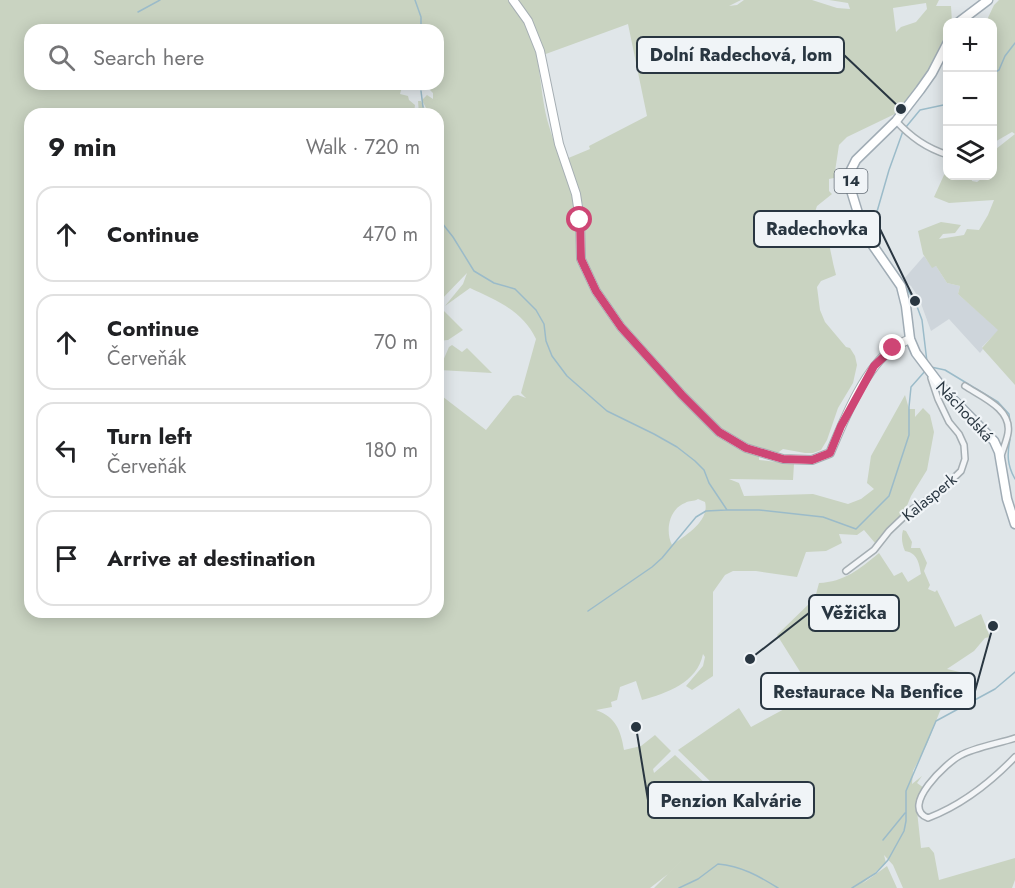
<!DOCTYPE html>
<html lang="en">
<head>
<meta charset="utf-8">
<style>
	:root { --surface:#fff; --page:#f2f2f2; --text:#202124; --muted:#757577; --line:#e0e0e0 }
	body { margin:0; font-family:Jost,sans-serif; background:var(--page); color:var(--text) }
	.controls { position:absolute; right:18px; top:18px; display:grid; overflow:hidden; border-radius:12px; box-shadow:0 3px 15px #0003 }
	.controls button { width:54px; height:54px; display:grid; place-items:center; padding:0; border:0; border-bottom:2px solid var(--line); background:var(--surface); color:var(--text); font:30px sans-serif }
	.stop { position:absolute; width:18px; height:18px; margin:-14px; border:4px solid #ce4675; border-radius:50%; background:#fff }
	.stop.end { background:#ce4675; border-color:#fff; box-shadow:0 2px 6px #0008 }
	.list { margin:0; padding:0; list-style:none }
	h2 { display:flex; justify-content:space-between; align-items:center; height:78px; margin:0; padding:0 24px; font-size:26px }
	h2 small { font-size:20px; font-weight:400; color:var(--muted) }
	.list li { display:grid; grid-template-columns:39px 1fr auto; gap:18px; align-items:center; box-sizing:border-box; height:96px; margin:0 12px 12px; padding:0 12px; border:2px solid var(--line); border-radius:18px }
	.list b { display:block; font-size:22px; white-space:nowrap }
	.list p { margin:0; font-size:20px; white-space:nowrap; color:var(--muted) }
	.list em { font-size:20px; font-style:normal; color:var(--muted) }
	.icon { flex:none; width:33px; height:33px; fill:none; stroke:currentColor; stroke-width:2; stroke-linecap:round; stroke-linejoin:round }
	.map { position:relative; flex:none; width:1015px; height:888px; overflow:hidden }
	.search { position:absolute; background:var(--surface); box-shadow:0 3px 15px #0003; left:24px; top:24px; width:420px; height:66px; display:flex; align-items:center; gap:15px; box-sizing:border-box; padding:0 21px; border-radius:18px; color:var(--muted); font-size:22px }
	.panel { position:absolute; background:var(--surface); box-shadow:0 3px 15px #0003; left:24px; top:108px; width:420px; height:510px; border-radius:18px }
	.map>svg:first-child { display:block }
	.built { fill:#ced5db }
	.green { fill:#c9d3c1; fill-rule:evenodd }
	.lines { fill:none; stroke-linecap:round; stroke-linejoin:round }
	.stream { stroke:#9bbbc9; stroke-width:1.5 }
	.street-casing { stroke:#a5aeb3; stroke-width:8 }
	.secondary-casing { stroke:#a5aeb3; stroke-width:10 }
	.primary-casing { stroke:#a0acb5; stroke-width:11 }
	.street { stroke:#f3f5f7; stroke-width:5 }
	.secondary { stroke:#fff; stroke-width:8 }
	.primary { stroke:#fff; stroke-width:8 }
	.route { stroke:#ce4675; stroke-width:8 }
	.labels { text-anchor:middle; stroke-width:4.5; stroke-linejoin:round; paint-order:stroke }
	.shield { fill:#f0f4f7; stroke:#656f78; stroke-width:1.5 }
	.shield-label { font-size:15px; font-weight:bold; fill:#293641 }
	.street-label { font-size:16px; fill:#293641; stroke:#f0f4f7 }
	.leader { fill:none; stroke:#293641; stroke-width:2 }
	.callout-dot { fill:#293641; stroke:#f0f4f7; stroke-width:2 }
	.callout { fill:#f0f4f7; stroke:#293641; stroke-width:2 }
	.callout-label { font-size:18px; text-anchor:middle; font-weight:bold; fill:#293641 }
</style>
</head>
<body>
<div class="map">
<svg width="1015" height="888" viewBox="0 0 1015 888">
	<rect width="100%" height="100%" fill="#e0e6e9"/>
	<path class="built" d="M924,256L932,267L936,266L947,283L960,286L958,294L999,330L982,347L983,349L980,353L949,319L931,331L919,298L911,286L903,280Z"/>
	<path class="green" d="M0,0H509C515,9 522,17 527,27C542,58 539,93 549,126C557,155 575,188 574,219L583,216V205L566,159L590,149L589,146L647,116L628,24L543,55L524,9L518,0H741L729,6L737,5L744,0H812L837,8L850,9L848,3L829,0H939L936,6H951L952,22H948L947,32L920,87L899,112L847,137L839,145L834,178L829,179V191L832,194L817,206L815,212L819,213C829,232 830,254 836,275L821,281L817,287L820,310L825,322L846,347L850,348L855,356L857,365L853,383L838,408L827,440L821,450L813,453H805L783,449L776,454L775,460L759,457V460L794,464L793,480L729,479L739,483L744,496L813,494L848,504L861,499L874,489L867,483L871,456L905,395L909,409H915V417L923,408L930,415L934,432L927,470L911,496L904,513L875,543L864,530L857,535L839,534L842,543L826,551L806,552L797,577L756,571H733L725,575L713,592V676L692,690L686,686L703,666L705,657L703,654C697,683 667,693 642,700L636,681L620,687L617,700L611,702L612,707L596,710C616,717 621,731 624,750L641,746L655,735L671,751L653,769L654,773L675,755L741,817L739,819H749L678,750L739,708L751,727L801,700L794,685L804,681V678L777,635L815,598L819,583C844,582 860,569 879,553L894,576L902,572L908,582L921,574C919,562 917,553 905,551C902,544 901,537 903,530L906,531L912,542L911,548H920L927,563L924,571L930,585L928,589L935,592L937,590L955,627L981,614L990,637L985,638L974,651L947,669L968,674L940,711L927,744L913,771L912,784L922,776L917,783L924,788L917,811L921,848L929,847L934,853L939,880L1015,858V880L1012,888H903L893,865L884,855L886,863L862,884L887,866L897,888H654L682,860L668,874L650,888H0ZM926,3L927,9L916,22L901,27L896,32L893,8ZM30,30H438V84H428V88L433,93V99L427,95L422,100L428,112L426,111L421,101H418L419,114H438V303L467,273L463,284L445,306L470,288C496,300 523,311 536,339L521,393L526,398L518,395L513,396L486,430L438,393V612H30V114H414L415,105L409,100L408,96L400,94L403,84H30ZM698,499L705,502C710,521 686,535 672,545C665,531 669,509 685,503C690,500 693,502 698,499Z
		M999,0H1015V134L1012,132L993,143V117L997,112L993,113L992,22H986L994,5Z
		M1015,134V385L982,348L998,330L958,294L960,286L947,283L936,266L932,268L923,254L918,231L941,222L961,225L955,233L943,234L939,239L964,235L967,229L979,230L988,215L994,200L949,203L934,197L944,175L947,172L948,176H971L972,181L977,182L985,176H992C992,166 995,158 996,149Z
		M438,305L463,330L448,340L438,341Z
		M452,345L462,352L467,348L492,373L439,370L449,347Z"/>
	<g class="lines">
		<path class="stream" d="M415,0L421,17V30
			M138,12L160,0
			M992,74L999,70L1005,56L1015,43
			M421,91L423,107
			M906,127L920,110L948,104
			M438,218L453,237L474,271L494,283L515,289L536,310L544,324L546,341L552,356L567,376L607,411L654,434L677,447L695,461L704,470L709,483L727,510H759L823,517L856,529L889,496L909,435V407L911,387L926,370
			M887,258L875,241L872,229L889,170L903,131
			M904,285L915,301L922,320L927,362
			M931,367L945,370L998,402L1009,414L1011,431
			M1010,439C1007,454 1007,465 1015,479
			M588,611L652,567L662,558L696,517L706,511L726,510
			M883,840L905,813
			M679,888L698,879L718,864C741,866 759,876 778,888
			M852,888L876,873L888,860L904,831L906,821V791L936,721L995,689L1015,672"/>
		<g class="street-casing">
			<path id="street" d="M896,121C911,137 926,148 948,155
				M965,386C982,397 1012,409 1008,433C1007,440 1003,449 1001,456
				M846,571L874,550L889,531L911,510L938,493L961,471L965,459L964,445L959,434L949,422L938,399L931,378
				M1015,738C1000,743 973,748 961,755C947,762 899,807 928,818C962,805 990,783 1015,757"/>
		</g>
		<g class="secondary-casing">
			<path id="secondary" d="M513,0L528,21L540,51L559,144L576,194L580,220L581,259L596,291L621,327L682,395L719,432L746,448L783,459L812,460L830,453C844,420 864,369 893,348C898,344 904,342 910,339"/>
		</g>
		<g class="primary-casing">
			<path id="primary" d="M959,22L988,0
				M948,42L932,73L920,90L896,121L856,160L851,170L850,187L858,213L867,237L901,286L906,306L910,339L916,353L944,390L994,441L999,452L1007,499L1015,524"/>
		</g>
		<use href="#street" class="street"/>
		<use href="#secondary" class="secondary"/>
		<use href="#primary" class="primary"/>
	</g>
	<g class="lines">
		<path class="route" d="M580,220L581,259L596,291L621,327L682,395L719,432L746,448L783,459L812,460L830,453L841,426L874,366L893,348"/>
	</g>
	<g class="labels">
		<rect class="shield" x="834.5" y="169" width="33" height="24" rx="4.5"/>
		<g class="shield-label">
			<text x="851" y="186">14</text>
		</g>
		<g class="street-label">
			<text transform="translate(965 411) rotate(47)" y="6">Náchodská</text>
			<text transform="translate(929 497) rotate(-39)" y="6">Kalasperk</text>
		</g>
	</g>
	<path class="leader" d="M901 109L844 55M915 301L880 229M750 659L809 613M993 626L975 691M636 727L648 800"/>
	<g class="callout-dot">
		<circle cx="901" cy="109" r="6"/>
		<circle cx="915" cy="301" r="6"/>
		<circle cx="750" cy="659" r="6"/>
		<circle cx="993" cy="626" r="6"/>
		<circle cx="636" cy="727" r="6"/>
	</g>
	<g class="callout">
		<rect x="637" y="37" width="207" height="36" rx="6"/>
		<rect x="754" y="211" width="126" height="36" rx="6"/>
		<rect x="809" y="595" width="90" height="36" rx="6"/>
		<rect x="761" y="673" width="214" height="36" rx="6"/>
		<rect x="648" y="782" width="166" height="36" rx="6"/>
	</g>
	<g class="callout-label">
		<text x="741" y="61">Dolní Radechová, lom</text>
		<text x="817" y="235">Radechovka</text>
		<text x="854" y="619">Věžička</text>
		<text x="868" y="698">Restaurace Na Benfice</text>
		<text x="731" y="807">Penzion Kalvárie</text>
	</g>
</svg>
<div class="controls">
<button>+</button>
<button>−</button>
<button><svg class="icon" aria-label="layers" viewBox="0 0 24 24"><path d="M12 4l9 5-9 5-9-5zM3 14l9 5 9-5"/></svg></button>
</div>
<div class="stop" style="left:580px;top:220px"></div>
<div class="stop end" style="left:893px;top:348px"></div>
<div class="search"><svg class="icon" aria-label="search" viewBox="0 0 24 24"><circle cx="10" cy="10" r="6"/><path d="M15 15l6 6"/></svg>Search here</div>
<section class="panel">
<h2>9 min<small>Walk · 720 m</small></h2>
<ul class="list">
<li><svg class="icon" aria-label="ahead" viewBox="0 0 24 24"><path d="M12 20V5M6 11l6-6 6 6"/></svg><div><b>Continue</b></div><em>470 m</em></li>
<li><svg class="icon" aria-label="ahead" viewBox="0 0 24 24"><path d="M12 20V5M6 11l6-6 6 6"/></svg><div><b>Continue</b><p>Červeňák</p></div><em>70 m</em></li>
<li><svg class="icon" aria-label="left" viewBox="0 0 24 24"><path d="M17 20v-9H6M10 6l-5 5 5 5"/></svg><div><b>Turn left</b><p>Červeňák</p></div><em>180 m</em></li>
<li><svg class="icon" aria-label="arrive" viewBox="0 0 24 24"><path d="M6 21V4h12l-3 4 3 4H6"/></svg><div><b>Arrive at destination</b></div></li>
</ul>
</section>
</div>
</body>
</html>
